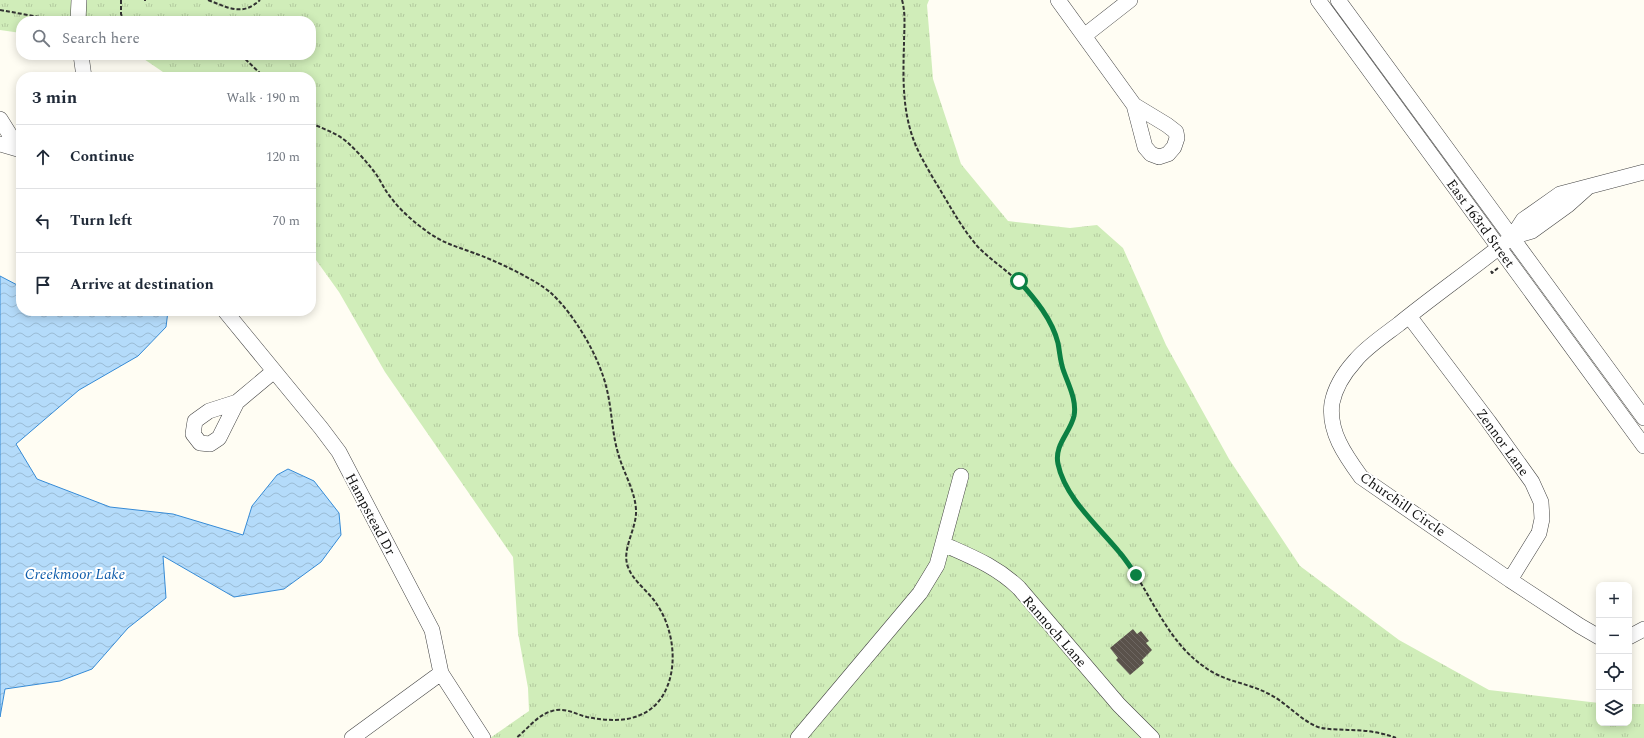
<!DOCTYPE html>
<html lang="en">
<head>
<meta charset="utf-8">
<style>
	:root { --surface:#fff; --page:#f2f2f3; --text:#1f2937; --muted:#747a83; --line:#e0e1e3 }
	body { margin:0; font-family:Spectral,serif; background:var(--page); color:var(--text) }
	.controls { position:absolute; right:12px; bottom:12px; display:grid; overflow:hidden; border-radius:8px; box-shadow:0 2px 10px #0003 }
	.controls button { width:36px; height:36px; display:grid; place-items:center; padding:0; border:0; border-bottom:1px solid var(--line); background:var(--surface); color:var(--text); font:20px sans-serif }
	.stop { position:absolute; width:12px; height:12px; margin:-9px; border:3px solid #0b8043; border-radius:50%; background:#fff }
	.stop.end { background:#0b8043; border-color:#fff; box-shadow:0 1px 4px #0008 }
	.list { margin:0; padding:0; list-style:none }
	h2 { display:flex; justify-content:space-between; align-items:center; height:52px; margin:0; padding:0 16px; font-size:17px }
	h2 small { font-size:13px; font-weight:400; color:var(--muted) }
	.list li { display:grid; grid-template-columns:26px 1fr auto; gap:12px; align-items:center; box-sizing:border-box; height:64px; padding:0 16px; border-top:1px solid var(--line) }
	.list b { display:block; font-size:15px; white-space:nowrap }
	.list em { font-size:13px; font-style:normal; color:var(--muted) }
	.icon { flex:none; width:22px; height:22px; fill:none; stroke:currentColor; stroke-width:2; stroke-linecap:round; stroke-linejoin:round }
	.map { position:relative; flex:none; width:1644px; height:738px; overflow:hidden }
	.search { position:absolute; background:var(--surface); box-shadow:0 2px 10px #0003; left:16px; top:16px; width:300px; height:44px; display:flex; align-items:center; gap:10px; box-sizing:border-box; padding:0 14px; border-radius:16px; color:var(--muted); font-size:15px }
	.panel { position:absolute; background:var(--surface); box-shadow:0 2px 10px #0003; left:16px; top:72px; width:300px; height:244px; border-radius:16px }
	.map>svg:first-child { display:block }
	.grass { fill:url(#grass-tufts) }
	.water { fill:url(#water-waves); stroke:#368bd6 }
	.building { fill:url(#building-back-hatch) }
	.lines { fill:none; stroke-linecap:round; stroke-linejoin:round }
	.minor-casing { stroke:#434343; stroke-width:16 }
	.path { stroke:#323232; stroke-width:2; stroke-dasharray:4 2; stroke-linecap:butt }
	.minor { stroke:#fff; stroke-width:15 }
	.route { stroke:#0b8043; stroke-width:5 }
	.labels { text-anchor:middle; stroke-width:4; stroke-linejoin:round; paint-order:stroke }
	.street-label { font-size:14px; fill:#101010; stroke:#fff }
	.water-label { font-size:15px; font-style:italic; fill:#105dab; stroke:#fff }
</style>
</head>
<body>
<div class="map">
<svg width="1644" height="738" viewBox="0 0 1644 738">
	<defs>
		<pattern id="grass-tufts" width="24" height="20" patternUnits="userSpaceOnUse"><rect width="24" height="20" fill="#d0edb9"/><path d="M3 7l-1-3M5 7V3M7 7l1-3M15 17l-1-3M17 17v-4M19 17l1-3" fill="none" stroke="#b2ca9e"/></pattern>
		<pattern id="water-waves" width="16" height="10" patternUnits="userSpaceOnUse"><rect width="16" height="10" fill="#b4dbfa"/><path d="M0 5q4-4 8 0t8 0" fill="none" stroke="#9abbd5"/></pattern>
		<pattern id="building-back-hatch" width="6" height="6" patternUnits="userSpaceOnUse"><rect width="6" height="6" fill="#5a524b"/><path d="M-1 5l2 2M0 0l6 6M5-1l2 2" fill="none" stroke="#6d6661"/></pattern>
	</defs>
	<rect width="100%" height="100%" fill="#fffdf3"/>
	<path class="grass" d="M0,0H929L927,5L933,79L961,164L1008,221L1070,228L1097,225L1123,248L1166,345L1229,459L1300,566L1399,640L1489,690L1599,703V723H1629V704H1644V738H490L529,711L528,688L518,633L513,557L385,372L339,292L311,253V77H167L163,72L138,55H311V21H21V33L0,30Z"/>
	<path class="water" d="M0,276L21,287V311H168L166,327L138,356L79,390L16,444L37,479L110,507L173,514L243,535L252,506L277,475L288,469L314,481L339,513L341,535L321,562L284,589L234,597L163,556L166,598L128,628L92,669L60,681L5,689L0,717Z"/>
	<path class="building" d="M1133,629L1137,634L1141,631L1149,641L1146,643L1152,650L1142,660L1144,663L1130,675L1116,660L1118,658L1110,648Z"/>
	<g class="lines">
		<g class="minor-casing">
			<path id="minor" d="M1058,0L1134,105L1167,125L1176,132L1177,138L1174,147L1168,154L1159,157L1151,154L1145,147L1134,105
				M1318,0L1644,446
				M1338,0L1644,418
				M78,21L79,0
				M1084,36L1130,0
				M81,55L84,77
				M0,119L15,143L21,149
				M0,144L21,150
				M1512,237L1532,231L1568,205L1587,188
				M225,311L321,428L339,452L432,630L441,673L483,738
				M1409,316L1489,422L1532,482L1541,502L1542,519L1539,533L1510,580
				M237,402L219,438L210,444L200,443L193,434L195,421L209,411L237,402L274,371
				M943,544C972,557 996,566 1019,588L1119,705L1152,738
				M1599,637L1580,626L1510,580L1361,477C1345,455 1328,431 1332,403C1335,388 1345,372 1355,361C1365,348 1386,334 1399,324C1436,294 1475,267 1512,237L1523,220L1560,194L1644,172
				M1629,637L1644,629
				M352,738L441,673
				M798,738L920,593L937,565L961,476"/>
		</g>
		<path class="path" d="M121,0V14L124,21
			M144,0H146
			M208,0C227,7 242,17 260,0
			M902,0C906,14 904,30 904,44C903,79 902,113 916,146C924,164 935,181 945,198C955,215 965,232 978,247C991,260 1006,270 1019,282C1033,294 1046,313 1054,330C1058,341 1058,353 1061,364C1065,379 1076,395 1075,411C1073,431 1053,445 1059,466C1068,502 1100,526 1121,554C1151,591 1165,641 1206,668C1225,682 1249,683 1269,694C1287,703 1300,720 1318,727C1328,730 1338,729 1348,730C1364,730 1381,732 1396,738
			M0,10L62,21
			M159,21L171,19L185,21
			M241,55L264,77
			M311,123C323,129 337,133 347,142C356,150 365,160 372,169C380,178 384,190 392,199C401,211 414,222 425,230C442,243 455,246 474,253C494,260 535,279 551,293C575,315 600,358 607,390C612,411 612,433 618,453C623,472 635,490 636,510C637,529 621,549 628,567C633,581 648,591 656,603C675,630 680,674 659,701C641,723 612,722 587,717C575,714 565,707 552,711C537,715 528,729 516,738
			M1491,271L1492,273L1498,268"/>
		<use href="#minor" class="minor"/>
	</g>
	<g class="lines">
		<path class="route" d="M1019,281C1035,299 1052,319 1058,343C1060,353 1060,362 1064,372C1069,386 1077,401 1074,416C1070,433 1054,445 1058,464C1065,498 1099,527 1120,553C1126,560 1131,568 1136,575"/>
	</g>
	<g class="labels">
		<g class="street-label">
			<text transform="translate(1481 223) rotate(54)" y="5">East 163rd Street</text>
			<text transform="translate(1503 442) rotate(54)" y="5">Zennor Lane</text>
			<text transform="translate(1403 504) rotate(35)" y="5">Churchill Circle</text>
			<text transform="translate(371 514) rotate(62)" y="5">Hampstead Dr</text>
			<text transform="translate(1055 631) rotate(49)" y="5">Rannoch Lane</text>
		</g>
		<g class="water-label">
			<text x="75" y="579">Creekmoor Lake</text>
		</g>
	</g>
</svg>
<div class="controls">
<button>+</button>
<button>−</button>
<button><svg class="icon" aria-label="locate" viewBox="0 0 24 24"><circle cx="12" cy="12" r="6"/><path d="M12 2v4M12 18v4M2 12h4M18 12h4"/></svg></button>
<button><svg class="icon" aria-label="layers" viewBox="0 0 24 24"><path d="M12 4l9 5-9 5-9-5zM3 14l9 5 9-5"/></svg></button>
</div>
<div class="stop" style="left:1019px;top:281px"></div>
<div class="stop end" style="left:1136px;top:575px"></div>
<div class="search"><svg class="icon" aria-label="search" viewBox="0 0 24 24"><circle cx="10" cy="10" r="6"/><path d="M15 15l6 6"/></svg>Search here</div>
<section class="panel">
<h2>3 min<small>Walk · 190 m</small></h2>
<ul class="list">
<li><svg class="icon" aria-label="ahead" viewBox="0 0 24 24"><path d="M12 20V5M6 11l6-6 6 6"/></svg><div><b>Continue</b></div><em>120 m</em></li>
<li><svg class="icon" aria-label="left" viewBox="0 0 24 24"><path d="M17 20v-9H6M10 6l-5 5 5 5"/></svg><div><b>Turn left</b></div><em>70 m</em></li>
<li><svg class="icon" aria-label="arrive" viewBox="0 0 24 24"><path d="M6 21V4h12l-3 4 3 4H6"/></svg><div><b>Arrive at destination</b></div></li>
</ul>
</section>
</div>
</body>
</html>
